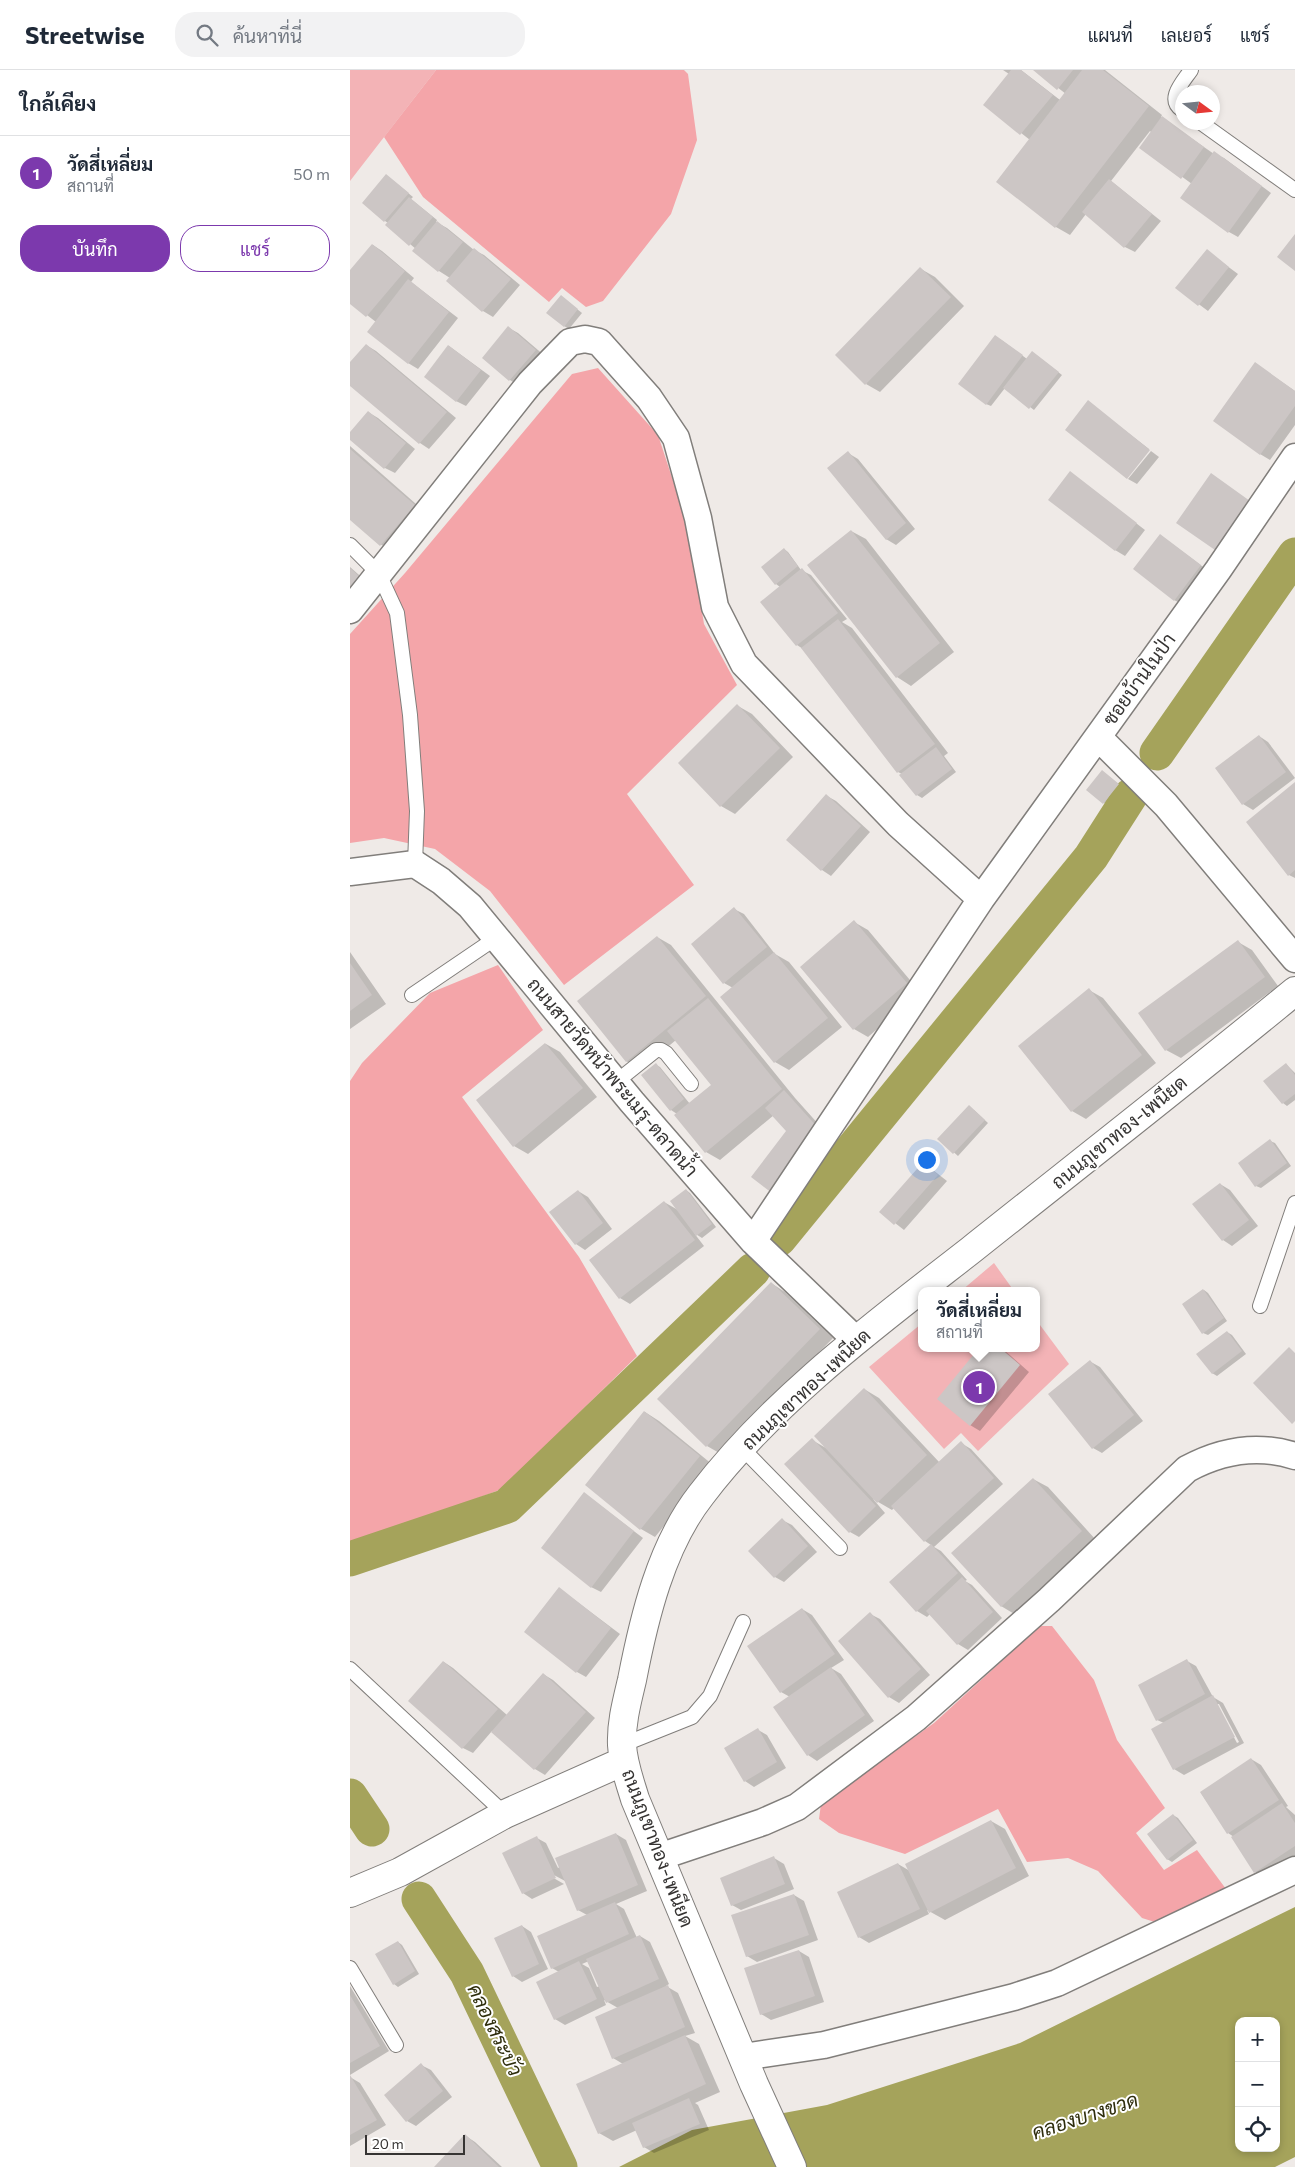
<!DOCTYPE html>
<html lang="th">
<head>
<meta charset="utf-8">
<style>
	:root { --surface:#fff; --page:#f2f2f3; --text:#1f2937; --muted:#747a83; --line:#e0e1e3; --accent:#7c39ad }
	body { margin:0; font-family:Commissioner,Sarabun,sans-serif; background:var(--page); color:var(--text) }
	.controls { position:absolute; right:15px; bottom:15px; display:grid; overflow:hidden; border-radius:10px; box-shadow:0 2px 8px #0003 }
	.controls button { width:45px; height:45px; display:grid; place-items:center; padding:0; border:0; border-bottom:1px solid var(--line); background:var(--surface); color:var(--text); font:25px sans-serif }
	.compass { position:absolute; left:825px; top:15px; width:45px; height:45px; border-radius:50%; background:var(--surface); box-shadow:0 2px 8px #0003; rotate:105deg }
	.scale { position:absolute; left:15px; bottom:12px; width:100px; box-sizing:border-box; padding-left:5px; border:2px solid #363433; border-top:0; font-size:14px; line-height:18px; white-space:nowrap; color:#363433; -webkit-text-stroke:4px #fff; paint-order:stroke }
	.you { position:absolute; left:576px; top:1089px; width:18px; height:18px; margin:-12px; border:4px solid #fff; border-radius:50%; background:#1a73e8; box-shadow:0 0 0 8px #1a73e833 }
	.badge { display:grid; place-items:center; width:32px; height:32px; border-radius:50%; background:var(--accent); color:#fff; font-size:16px; font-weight:700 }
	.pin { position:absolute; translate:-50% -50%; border:2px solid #fff; box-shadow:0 1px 5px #0006 }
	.popup { position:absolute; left:568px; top:1217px; width:122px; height:65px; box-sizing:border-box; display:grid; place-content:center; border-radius:10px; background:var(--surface); filter:drop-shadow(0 1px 4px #0005); font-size:16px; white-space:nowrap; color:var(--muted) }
	.popup b { font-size:19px; color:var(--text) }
	.popup::after { content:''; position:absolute; left:50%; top:100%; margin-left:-10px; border:10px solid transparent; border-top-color:var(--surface) }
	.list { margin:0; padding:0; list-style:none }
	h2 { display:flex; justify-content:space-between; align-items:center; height:65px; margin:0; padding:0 20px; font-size:21px }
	h2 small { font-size:16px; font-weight:400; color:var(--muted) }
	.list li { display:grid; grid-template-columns:32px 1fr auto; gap:15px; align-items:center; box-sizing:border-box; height:75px; padding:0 20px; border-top:1px solid var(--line) }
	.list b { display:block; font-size:19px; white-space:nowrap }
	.list p { margin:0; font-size:16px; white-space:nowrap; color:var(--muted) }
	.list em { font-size:16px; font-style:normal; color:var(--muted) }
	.actions { display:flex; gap:10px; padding:15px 20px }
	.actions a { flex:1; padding:11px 0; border:1px solid var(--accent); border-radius:20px; text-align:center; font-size:18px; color:var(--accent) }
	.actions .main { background:var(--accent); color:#fff }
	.icon { flex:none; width:28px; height:28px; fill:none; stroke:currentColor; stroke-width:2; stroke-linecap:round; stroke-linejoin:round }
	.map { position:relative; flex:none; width:945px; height:2097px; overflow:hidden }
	header { display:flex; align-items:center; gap:30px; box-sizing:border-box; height:70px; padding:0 25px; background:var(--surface); border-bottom:1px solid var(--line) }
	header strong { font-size:24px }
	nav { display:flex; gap:28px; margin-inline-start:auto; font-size:18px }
	.search { width:350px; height:45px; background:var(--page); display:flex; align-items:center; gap:12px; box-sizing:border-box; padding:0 18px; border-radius:20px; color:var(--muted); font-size:19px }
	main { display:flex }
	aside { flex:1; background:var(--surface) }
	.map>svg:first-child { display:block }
	.green { fill:#f3b3b6 }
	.forest { fill:#f4a5a9 }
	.water { fill:#a5a35b; fill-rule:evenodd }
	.shadow { fill:#0003; fill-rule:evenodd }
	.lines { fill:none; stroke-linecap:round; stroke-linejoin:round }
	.canal { stroke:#a5a35b; stroke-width:35 }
	.building { fill:#ccc6c5 }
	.lane-casing { stroke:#817e7b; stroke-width:16 }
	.street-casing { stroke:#817e7b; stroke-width:29 }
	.secondary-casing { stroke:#817e7b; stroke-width:30 }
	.lane { stroke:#fff; stroke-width:14 }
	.street { stroke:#fff; stroke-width:26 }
	.secondary { stroke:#fff; stroke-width:28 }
	.labels { text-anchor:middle; stroke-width:4; stroke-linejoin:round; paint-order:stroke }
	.street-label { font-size:19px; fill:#363433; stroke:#fff }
	.water-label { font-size:20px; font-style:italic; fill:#2f2e0d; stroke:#fff }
</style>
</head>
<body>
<header>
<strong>Streetwise</strong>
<div class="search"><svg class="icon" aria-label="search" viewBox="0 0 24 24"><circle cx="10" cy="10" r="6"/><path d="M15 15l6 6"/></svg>ค้นหาที่นี่</div>
<nav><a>แผนที่</a><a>เลเยอร์</a><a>แชร์</a></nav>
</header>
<main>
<aside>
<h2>ใกล้เคียง<small></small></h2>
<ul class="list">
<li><span class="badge">1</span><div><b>วัดสี่เหลี่ยม</b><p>สถานที่</p></div><em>50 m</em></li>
</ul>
<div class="actions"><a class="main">บันทึก</a><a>แชร์</a></div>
</aside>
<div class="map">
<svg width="945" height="2097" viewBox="0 0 945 2097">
	<rect width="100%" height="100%" fill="#efeae7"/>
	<path class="green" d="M0,0H86L0,111Z
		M644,1193L664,1221H611Z
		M687,1251L719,1294L628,1381L611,1363L594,1379L519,1297L571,1254L572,1278H686Z"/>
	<path class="forest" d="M86,0H334L338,4L347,70L321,144L253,231L236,237L212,218L199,232L73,127L34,67Z
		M248,298L308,365L338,456L354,554L387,615L277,724L344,815L214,915L140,821L85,779L34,768L0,773V564L55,503L222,304Z
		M148,895L193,960L112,1027L229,1187L287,1286L152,1419L0,1476V1011L12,993L80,923Z
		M690,1556H702L744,1610L767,1670L815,1738L786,1763L814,1800L847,1780L879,1823L811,1854L792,1848L748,1801L718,1788L677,1792L648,1739L555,1784L489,1763L469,1749L471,1734L584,1653Z"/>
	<path class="water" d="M945,1837V2087L925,2097H269L342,2060L477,2035L670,1973ZM889,1951H926V2078H889Z"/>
	<path class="shadow" d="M653,0H671L710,30L716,24L685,0H755L812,45L811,47L864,84L874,88L921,123L888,167L879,162L842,114L791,77L802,63L800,61L761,111L811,151L785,182L775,177L736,144L720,165L706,157L648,112L680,70L635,35L659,4Z
		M36,105L63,127L61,129L87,150L86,152L97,158L124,180L134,185L170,215L143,247L133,241L98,211L100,208L89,201L64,180L66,179L37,155L38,153L35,151Z
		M23,175L32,181L64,208L61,212L108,248L68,299L58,293L26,252L0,232V202Z
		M857,181L888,204L858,241L827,218Z
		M571,199L585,207L614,236L530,322L516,314Z
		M212,227L232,243L219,259L214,256Z
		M159,258L168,263L195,286L169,316L160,310L133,288Z
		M650,269L677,289L686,285L712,305L684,340L655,318L641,336L636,334Z
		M16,275L26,281L106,348L79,379L70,373L0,315V294Z
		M99,276L140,306L116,336L106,331Z
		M906,294L945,321V355L920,390L910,384Z
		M738,332L799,379L776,408Z
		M18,342L28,348L65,379L45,403L35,398L0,368V364Z
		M0,376L74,441L40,480L30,474L0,448Z
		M801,381L809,387L787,414L778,409Z
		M498,383L508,389L565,459L546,475L536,469Z
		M721,403L795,460L775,486L765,480Z
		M501,461L516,469L604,582L561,616L547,607Z
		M810,465L860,502L834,535L824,530Z
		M434,479L438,482L451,500L461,505L497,549L492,552L502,558L598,683L594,686L606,702L572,728L567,725L552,704L548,702L453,579L447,575L412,532L430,517L426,514Z
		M0,497L17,512L0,532Z
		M388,636L402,644L443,687L385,744L371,736Z
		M909,666L918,672L945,708L903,740L893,734Z
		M757,705L773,718L758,735L754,733Z
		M945,714V808L939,805Z
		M477,726L486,731L520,762L481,806L472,800L438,770Z
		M384,839L394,844L425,884L439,892L492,957L439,1000L425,992L383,918L374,913Z
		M504,852L518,860L570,922L518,967L504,959Z
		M307,867L321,875L445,1028L479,1066L438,1060L424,1045L370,1090L356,1082L327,1044L321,1040L306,995L310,997L340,1034L362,1015L326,970L291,999L276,991Z
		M888,872L902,880L928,916L831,988L816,980Z
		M0,882L36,934L0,959Z
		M739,920L753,928L806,993L736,1049L722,1041Z
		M196,974L210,982L247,1027L178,1084L164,1076Z
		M936,994L945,1003V1030L937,1036L933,1033L915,1012Z
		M624,1040L638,1053L608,1086L589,1069Z
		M920,1071L925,1073L941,1096L911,1118L906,1116Z
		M574,1093L597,1111L554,1160L531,1142Z
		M870,1114L880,1120L908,1156L882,1176L873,1170Z
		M336,1120L340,1123L366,1157L352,1168L344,1163L354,1176L280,1234L270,1228L240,1190L314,1132L328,1140Z
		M228,1121L238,1127L262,1159L235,1180L226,1174Z
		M421,1213L435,1222L483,1268L371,1384L357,1376Z
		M854,1220L858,1223L877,1251L858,1265L853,1263Z
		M877,1262L882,1265L896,1284L867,1306L862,1303Z
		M631,1278H652L679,1302L630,1361L620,1355Z
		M741,1292L750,1297L793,1351L752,1383L743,1378Z
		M514,1319L529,1328L590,1393L611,1373L621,1379L653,1414L584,1477L591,1481L617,1510L615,1511L622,1515L652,1548L618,1580L608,1574L580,1544L577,1547L567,1541L541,1512L581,1475L575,1471L544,1438L542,1440L523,1429L535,1443L509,1467L500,1462L462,1370L476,1378Z
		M295,1342L309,1351L363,1395L305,1467L291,1459Z
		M683,1409L698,1417L746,1470L666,1545L651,1536Z
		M235,1424L293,1468L251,1522L241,1517Z
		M432,1450L442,1455L467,1482L434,1512L425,1507Z
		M210,1519L270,1564L236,1607L227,1602Z
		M452,1539L462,1545L494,1590L481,1598L491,1604L524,1651L467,1691L458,1685L440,1627L431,1622Z
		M520,1544L530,1549L580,1605L549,1633L539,1627L489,1571Z
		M837,1591L846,1596L863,1627L873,1633L894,1673L834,1705L824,1699L803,1659L814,1653L807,1650ZM866,1634H869L889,1672L887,1673Z
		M94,1592L103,1598L157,1645L193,1604L203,1610L245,1648L195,1705L185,1699L142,1661L123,1683L113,1678Z
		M408,1660L417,1665L436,1698L404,1717L395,1711Z
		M901,1689L911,1695L938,1736L936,1737L945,1745V1788L915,1808L905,1802L884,1767L878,1763L851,1723Z
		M823,1745L828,1748L847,1773L822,1792L817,1789Z
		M641,1751L655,1759L679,1806L595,1850L577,1840L579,1844L519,1873L509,1867L548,1794L560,1801Z
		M266,1764L276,1770L297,1821L266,1834L274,1839L287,1868L290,1866L300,1872L319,1914L316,1916L328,1923L345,1963L335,1966L349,1974L370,2022L345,2033L348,2035L359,2060L304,2083L294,2077L287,2060L263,2071L249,2063L273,1994L263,1988L268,1938L254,1930L256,1935L215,1955L205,1949L209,1902L202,1898L237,1845L228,1840L217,1812L202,1804L200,1806L214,1814L182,1829L173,1823L187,1768L196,1773L208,1798ZM239,1891L250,1916L247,1917L239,1898L232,1894Z
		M424,1788L434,1794L444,1819L391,1840L382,1835Z
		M444,1825L454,1831L468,1870L407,1892L397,1886Z
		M172,1856L181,1862L198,1899L172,1912L163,1906Z
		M48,1872L52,1875L69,1904L48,1917L44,1914Z
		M449,1881L459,1887L474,1932L421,1950L411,1944Z
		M0,1916L39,1981L0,2005Z
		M71,1995L81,2000L102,2027L66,2056L57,2051Z
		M0,2007L10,2013L36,2055L0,2076Z
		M116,2066L125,2072L152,2097H86Z"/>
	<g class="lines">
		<path class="canal" d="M807,683L945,485
			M429,1169L741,787L780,726
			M0,1489L157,1436L403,1200
			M0,1726L22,1759
			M69,1829L117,1903L210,2097"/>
	</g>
	<path class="building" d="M661,0H671L703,25L670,65L633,35Z
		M683,0H723L707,20Z
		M732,0H753L799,36L705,158L646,112Z
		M812,46L854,77L831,109L789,78Z
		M864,81L912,116L878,163L830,128Z
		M36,104L59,123L34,152L12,133Z
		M759,109L802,144L774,178L732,142Z
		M59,127L83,147L59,176L35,155Z
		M87,151L113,172L88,202L62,181Z
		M945,164V201L927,187Z
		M22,174L55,201L16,247L0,234V200Z
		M124,178L161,209L132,242L96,211Z
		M857,179L879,197L848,236L825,218Z
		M570,197L601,227L515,315L485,285Z
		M58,209L99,242L58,294L17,262Z
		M211,225L228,239L214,257L196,243Z
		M158,256L186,280L159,311L132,288Z
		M645,265L673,285L636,335L608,314Z
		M16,274L97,342L69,374L0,316V292Z
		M98,275L131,300L106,332L74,307Z
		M682,281L709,302L679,339L653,318Z
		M905,292L945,321V336L910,385L863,351Z
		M738,330L800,380L777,409L715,360Z
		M18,341L56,373L34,399L0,370V362Z
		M0,379L65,435L30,476L0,450Z
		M498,381L556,453L536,470L477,398Z
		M720,401L787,453L765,481L698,430Z
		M861,403L900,431L865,480L826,453Z
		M501,460L590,573L546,608L457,495Z
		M810,464L851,495L824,531L783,499Z
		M434,478L448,496L425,515L411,497Z
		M0,498L9,506L0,516Z
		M452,498L488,543L446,576L410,532Z
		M488,549L585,674L547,703L451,578Z
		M387,634L430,678L370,737L328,693Z
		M909,665L936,702L892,735L865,698Z
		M586,677L602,699L566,726L549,705Z
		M752,700L769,714L753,734L736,720Z
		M945,712V800L938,806L896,752Z
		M476,724L511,756L471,801L436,770Z
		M384,837L417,877L373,914L341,874Z
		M504,850L557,913L503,960L450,897Z
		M307,866L356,926L276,992L227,931Z
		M888,870L915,907L815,981L788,943Z
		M424,882L478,948L424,993L370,927Z
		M0,893L22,925L0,941Z
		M739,918L792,985L721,1042L668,976Z
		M358,928L432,1019L355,1083L324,1045L361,1015L317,961Z
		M195,973L233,1018L163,1077L126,1030Z
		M306,993L334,1029L320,1041L291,1005Z
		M936,993L945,1005V1024L932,1034L913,1011Z
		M434,1020L470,1060L422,1123L401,1107L436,1061L415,1038Z
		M619,1035L635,1050L603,1084L587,1069Z
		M920,1069L937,1093L905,1117L888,1093Z
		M574,1091L588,1105L544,1155L529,1142Z
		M870,1113L899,1150L872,1171L842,1134Z
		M336,1119L362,1154L346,1166L320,1131Z
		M228,1120L253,1153L225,1175L199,1142Z
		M314,1131L345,1170L269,1229L239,1190Z
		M421,1212L470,1259L356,1377L307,1329Z
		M853,1219L874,1248L852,1264L832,1234Z
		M877,1261L892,1281L862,1304L846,1284Z
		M939,1277L945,1283V1351L942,1354L903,1313Z
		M629,1278H650L670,1295L620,1356L587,1329Z
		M740,1290L784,1345L742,1379L698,1324Z
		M514,1318L577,1385L527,1433L464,1366Z
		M294,1341L350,1386L290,1460L235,1415Z
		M462,1368L526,1436L499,1463L434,1394Z
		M611,1371L644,1408L574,1472L541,1436Z
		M683,1408L732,1461L651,1537L601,1483Z
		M234,1422L284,1461L241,1518L191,1478Z
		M432,1448L458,1476L424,1508L398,1481Z
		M581,1474L608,1503L566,1542L539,1512Z
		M612,1507L643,1542L607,1575L576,1541Z
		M209,1517L261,1558L226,1603L174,1562Z
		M452,1538L485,1584L430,1623L397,1576Z
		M520,1542L571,1599L538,1628L488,1571Z
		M837,1589L855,1624L806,1651L788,1615Z
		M93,1591L148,1639L112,1679L58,1631Z
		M481,1597L515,1645L457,1686L423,1637Z
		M193,1603L236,1642L184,1700L141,1662Z
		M863,1625L885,1667L823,1700L801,1659Z
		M408,1658L427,1692L394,1712L374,1678Z
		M901,1688L929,1730L877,1764L850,1722Z
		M932,1733L945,1753V1776L904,1803L881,1767Z
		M823,1744L843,1770L817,1790L797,1764Z
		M641,1750L666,1798L579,1843L555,1794Z
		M266,1763L288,1815L227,1841L205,1788Z
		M187,1766L206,1808L172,1824L152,1783Z
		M424,1786L435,1814L381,1836L370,1808Z
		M548,1793L570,1839L508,1868L487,1822Z
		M444,1824L459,1865L396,1887L381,1845Z
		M265,1832L279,1864L201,1899L187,1866Z
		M172,1855L189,1894L162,1907L144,1868Z
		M290,1865L309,1909L256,1933L236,1889Z
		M48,1871L65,1901L43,1915L25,1884Z
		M449,1880L465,1926L410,1945L394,1898Z
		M229,1891L247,1929L204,1950L186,1912Z
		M318,1915L335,1957L262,1989L245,1947Z
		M0,1925L30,1976L0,1993Z
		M335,1965L356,2014L248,2064L226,2014Z
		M71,1993L93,2021L56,2052L34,2025Z
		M0,2005L27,2050L0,2065Z
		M339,2028L350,2054L293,2078L282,2053Z
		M115,2064L149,2097H84Z"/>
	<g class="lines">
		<g class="lane-casing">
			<path id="lane" d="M832,40C816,29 833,12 841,0
				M850,52L945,120
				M0,475L29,504L47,543L60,645L67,741L65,794
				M62,925L146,868
				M266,1012L306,980H311L316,983L341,1014
				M910,1236L945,1133
				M392,1378L490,1478
				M0,1599L155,1744
				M272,1675L342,1647L360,1626L393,1552
				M0,1898L46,1975"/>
		</g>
		<g class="street-casing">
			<path id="street" d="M0,540L180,313L220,272L235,269L249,272L299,328L326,368L348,448L365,537L394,594L548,754L631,829
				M748,667L816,735L945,889
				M0,802L65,794L91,811L120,836L282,1032L403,1171L506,1270
				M403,1171L631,829L868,500L945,387
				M309,1787L413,1752L447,1737L566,1648L699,1530L837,1399C872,1380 907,1374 945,1386
				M393,1987L474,1975L664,1927L707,1913L945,1800"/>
		</g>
		<g class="secondary-casing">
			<path id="secondary" d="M0,1823L50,1802L155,1744L274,1691
				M442,2097L404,2014L285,1729C280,1712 273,1694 272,1675C271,1653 277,1631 282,1610C294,1548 311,1476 351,1425C424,1329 526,1254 621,1180C729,1094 838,1009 945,921"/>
		</g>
		<use href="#lane" class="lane"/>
		<use href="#street" class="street"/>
		<use href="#secondary" class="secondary"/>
	</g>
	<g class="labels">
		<g class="street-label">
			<text transform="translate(789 609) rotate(-54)" y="7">ซอยบ้านในป่า</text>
			<text transform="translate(263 1007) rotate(50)" y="7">ถนนสายวัดหน้าพระเมรุ-ตลาดน้ำ</text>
			<text transform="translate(769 1062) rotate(-39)" y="7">ถนนภูเขาทอง-เพนียด</text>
			<text transform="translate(456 1319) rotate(-43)" y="7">ถนนภูเขาทอง-เพนียด</text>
			<text transform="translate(308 1778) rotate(69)" y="7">ถนนภูเขาทอง-เพนียด</text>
		</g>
		<g class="water-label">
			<text transform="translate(145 1960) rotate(64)" y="7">คลองสระบัว</text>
			<text transform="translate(735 2046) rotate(-18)" y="7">คลองบางขวด</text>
		</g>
	</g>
</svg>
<div class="controls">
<button>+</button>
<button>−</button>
<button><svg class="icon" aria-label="locate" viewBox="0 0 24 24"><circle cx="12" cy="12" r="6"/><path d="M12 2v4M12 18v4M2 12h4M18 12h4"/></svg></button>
</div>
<svg class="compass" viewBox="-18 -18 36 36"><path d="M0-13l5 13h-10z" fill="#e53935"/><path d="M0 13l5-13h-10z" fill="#747a83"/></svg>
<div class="scale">20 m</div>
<div class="you"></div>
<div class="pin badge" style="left:629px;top:1317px">1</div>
<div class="popup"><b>วัดสี่เหลี่ยม</b>สถานที่</div>
</div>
</main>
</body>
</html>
